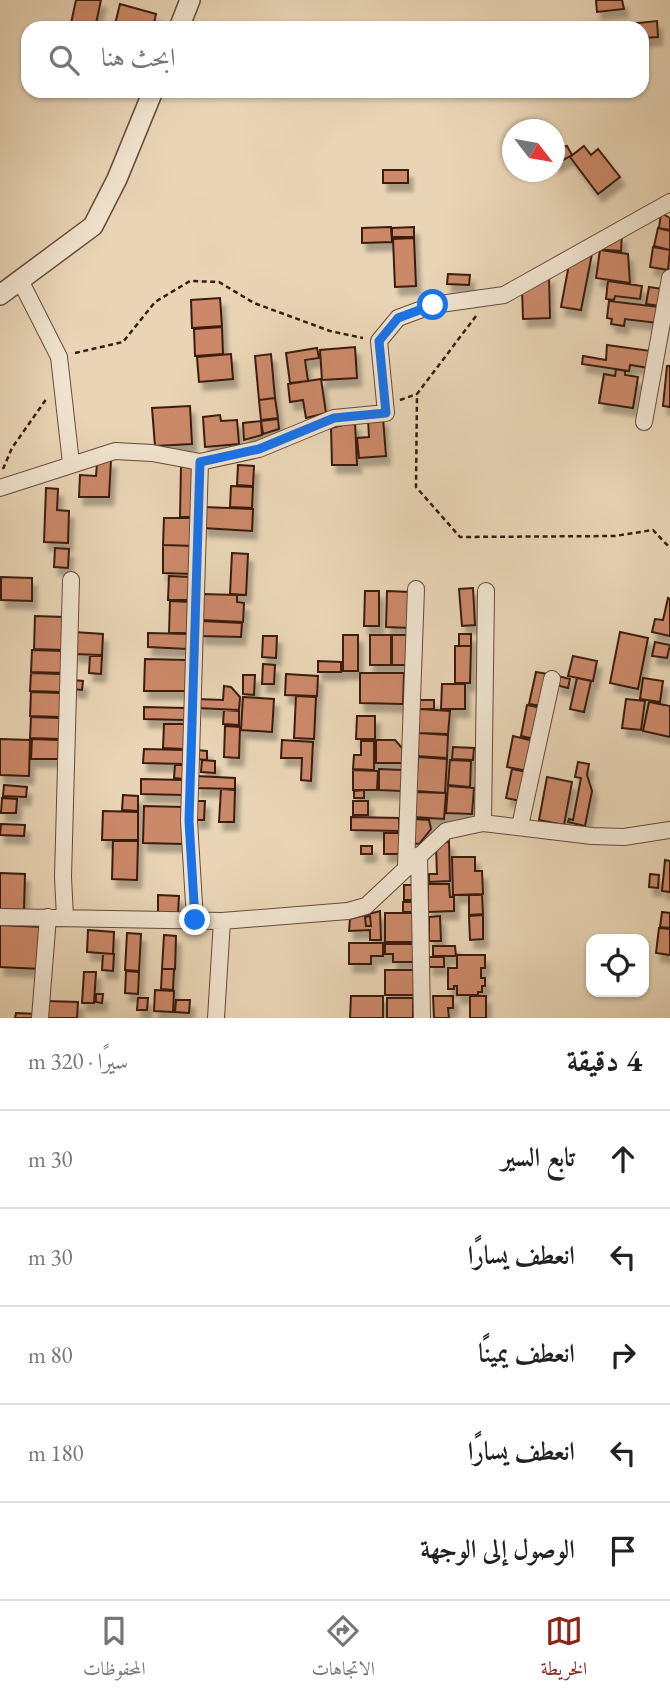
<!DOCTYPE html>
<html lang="ar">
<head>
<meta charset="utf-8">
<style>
	:root { --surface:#fff; --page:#f6f6f6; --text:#222; --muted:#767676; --line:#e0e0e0; --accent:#8f2418 }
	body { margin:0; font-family:"EB Garamond",Amiri,serif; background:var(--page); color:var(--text); direction:rtl }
	.controls { position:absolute; right:21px; bottom:21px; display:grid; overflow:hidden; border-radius:14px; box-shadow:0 2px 5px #0004 }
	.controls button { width:63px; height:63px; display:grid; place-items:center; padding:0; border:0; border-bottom:2px solid var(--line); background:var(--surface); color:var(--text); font:35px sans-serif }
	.compass { position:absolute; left:502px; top:119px; width:63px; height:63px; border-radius:50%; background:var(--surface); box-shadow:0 2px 5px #0004; rotate:121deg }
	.stop { position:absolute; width:21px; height:21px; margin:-16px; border:5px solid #1a73e8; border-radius:50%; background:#fff }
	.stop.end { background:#1a73e8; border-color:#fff; box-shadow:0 2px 7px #0008 }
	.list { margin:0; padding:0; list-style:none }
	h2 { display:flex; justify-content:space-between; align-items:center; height:91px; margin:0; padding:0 28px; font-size:30px }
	h2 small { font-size:23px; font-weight:400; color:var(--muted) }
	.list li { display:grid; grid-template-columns:46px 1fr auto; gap:21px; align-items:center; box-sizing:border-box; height:98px; padding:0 28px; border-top:2px solid var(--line) }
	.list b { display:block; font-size:26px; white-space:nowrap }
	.list em { font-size:23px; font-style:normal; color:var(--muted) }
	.icon { flex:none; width:38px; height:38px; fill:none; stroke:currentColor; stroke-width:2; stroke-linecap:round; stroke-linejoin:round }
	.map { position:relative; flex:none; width:670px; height:1018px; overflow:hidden; direction:ltr }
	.search { position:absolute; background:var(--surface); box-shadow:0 2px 5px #0004; left:21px; right:21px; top:21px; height:77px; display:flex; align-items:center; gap:18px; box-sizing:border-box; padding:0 24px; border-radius:21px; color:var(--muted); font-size:26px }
	.sheet { height:581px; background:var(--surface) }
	nav { display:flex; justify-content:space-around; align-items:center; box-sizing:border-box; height:98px; border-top:2px solid var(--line); background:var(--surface); font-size:19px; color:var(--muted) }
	nav a { display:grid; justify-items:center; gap:4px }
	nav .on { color:var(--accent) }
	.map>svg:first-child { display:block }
	.building { fill:#cc896b; stroke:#3b1b10; stroke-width:2; fill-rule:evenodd; filter:url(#shadow) }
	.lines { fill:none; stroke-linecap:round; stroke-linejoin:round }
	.minor-casing { stroke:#664a3a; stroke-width:18 }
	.tertiary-casing { stroke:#664a3a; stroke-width:22 }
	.path { stroke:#3b1b10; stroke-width:2.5; stroke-dasharray:5 3.5; stroke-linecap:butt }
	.minor { stroke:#f1e4d0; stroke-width:16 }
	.tertiary { stroke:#f1e4d0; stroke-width:19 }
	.route { stroke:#1a73e8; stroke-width:9 }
</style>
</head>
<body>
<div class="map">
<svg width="670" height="1018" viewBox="0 0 670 1018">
	<defs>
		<filter id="shadow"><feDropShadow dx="4.5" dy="8" stdDeviation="2" flood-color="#0004"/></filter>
	</defs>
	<rect width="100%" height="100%" fill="#e9d5b6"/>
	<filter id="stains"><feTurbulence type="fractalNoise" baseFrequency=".00286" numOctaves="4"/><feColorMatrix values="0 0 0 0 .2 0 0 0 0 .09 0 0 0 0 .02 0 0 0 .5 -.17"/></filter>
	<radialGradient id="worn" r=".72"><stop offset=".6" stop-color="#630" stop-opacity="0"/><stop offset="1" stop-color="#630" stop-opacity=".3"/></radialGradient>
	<path class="building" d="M76,0H101L95,28H70Z
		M596,0H622L624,9L597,12Z
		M120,4L156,14L153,28H114Z
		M657,21L658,37L642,38V28H629V24Z
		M567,146L572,155L554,165V149Z
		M584,146L591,155L598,149L620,177L598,194L570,157Z
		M383,170H408V183H383Z
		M661,213L670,218V230L659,228Z
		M391,227L392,242L362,243V228Z
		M414,227V237H392V228Z
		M658,228L670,231V250L654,246Z
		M622,234L621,251L594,249Z
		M414,238L416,286L395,287L393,239Z
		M653,247L670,250L668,270L650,267Z
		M600,250L628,254L630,283L596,278Z
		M592,254L581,310L561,307L569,264Z
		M448,274L470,275L469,285L447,284Z
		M549,275L550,318L523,319L522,289Z
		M608,281L642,286L640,299L615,296L614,300L606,299Z
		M649,287L663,289L660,306L646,304Z
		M220,298L222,326L192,328L191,300Z
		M609,301L659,307L657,323L625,319L624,326L611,324L612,319L607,318Z
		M222,327L223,354L195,356L194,329Z
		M607,345L651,351L649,368L630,365L629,371L582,364L583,356L606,360Z
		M355,347L357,378L322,380L320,350Z
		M317,348L319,358L305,360L308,381L290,383L286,353Z
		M231,354L233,379L199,382L197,357Z
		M271,354L275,398L259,400L255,356Z
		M667,366H670V407L663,406Z
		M616,369L625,371V375L638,377L633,408L599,403L604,374L615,376Z
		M321,379L326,413L306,418L303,400L290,402L288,384Z
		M275,398L278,418L261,420L259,400Z
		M190,406L192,444L155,446L152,408Z
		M220,415L221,421L237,420L239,444L205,447L203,417Z
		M383,418L386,456L359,458L357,438L369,437L368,419Z
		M278,419L279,429L263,434L261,421Z
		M261,421L262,435L244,440L243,423Z
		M355,422L357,465H332L331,428Z
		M111,460L109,497H79L80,475L96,476L97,463Z
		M238,465L254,466L253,486L237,485Z
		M181,467H194L193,517H180Z
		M231,486L253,487L252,508L230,507Z
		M46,488L58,489L57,510L69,511L68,543L44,542Z
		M204,507L253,509L252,531L203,528Z
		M164,518H195L194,546L163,545Z
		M163,545L194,546L193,574L163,573Z
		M55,548L69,549L68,568L54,567Z
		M232,553L248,554L246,595L230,594Z
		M169,576L190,577L189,600H168Z
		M1,577L32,578V601L1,600Z
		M473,588L475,625L462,626L459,589Z
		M365,591H379V626H364Z
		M387,591L410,592V628L386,627Z
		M202,594L237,595V602L244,603L243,622L201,620Z
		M668,598L670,599V636L652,632L655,619L663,620Z
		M170,601L189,602L188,633H169Z
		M35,616L65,617L64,650L34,649Z
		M201,621L242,623L241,637L200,636Z
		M74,632L103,634L102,655L73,654Z
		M620,632L648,638L638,689L610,683Z
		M148,633L189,634L188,649L148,647Z
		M459,634H471V646H459Z
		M343,635H358V671H343Z
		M370,635H391V665H370Z
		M392,635H409V665H392Z
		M263,636H277L276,658L262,657Z
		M655,642L670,645L667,658L652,656Z
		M455,646H471L470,683H455Z
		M32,650L64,651L63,673L31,672Z
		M90,656H102L101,674L89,673Z
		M573,656L597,661L593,681L568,676Z
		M145,659L187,660L186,691H144Z
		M318,661L341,662V672H318Z
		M263,664L275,665L274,684H262Z
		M536,672L549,674L543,706L529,704Z
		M31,673L62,674L61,692L30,691Z
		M360,673H404L403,704L360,703Z
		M286,674L318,676L317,696L285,695Z
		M243,675H255L254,695L243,694Z
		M558,676L570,679L568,688L556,685Z
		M577,678L591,681L584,712L570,709Z
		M643,678L663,681L660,702L640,699Z
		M73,680L83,681L82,690L72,689Z
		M442,684H465V709H441Z
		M224,686L231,687L240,697L239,710L197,708L198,699L223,700Z
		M31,692L61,693L60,717L30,716Z
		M296,696L316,697L314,739L294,738Z
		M243,697L274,699L272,732L241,730Z
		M626,699L645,701L641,730L622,728Z
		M418,700H434V709H418Z
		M649,702L670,706V737L643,731Z
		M527,705L542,708L535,739L521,736Z
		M144,707L185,708V720L144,719Z
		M419,709L450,711L448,734L418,733Z
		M224,710L239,711V725L223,724Z
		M357,716H375V739H356Z
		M31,717L60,718L59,739L30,738Z
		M164,724H185L184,749L163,748Z
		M225,726L240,727L239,758L224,757Z
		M418,733L448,735L447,758L416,756Z
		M513,736L534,741L528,771L507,767Z
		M0,739L30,740L29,776L0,775Z
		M32,739L59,740L58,759H31Z
		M282,740L313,742L311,781L301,780L302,758H281Z
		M376,740H395L403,749V763H376Z
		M361,741H374V770L353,769L354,755H361Z
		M453,747L474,748L473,760L452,759Z
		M144,749L184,750V764L143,763Z
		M196,750L207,751V760L196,759Z
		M418,757L447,759L445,793L416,791Z
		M202,760L215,761V773L201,772Z
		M450,760L471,761L470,787L448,785Z
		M578,762L589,764L587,775L592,791L585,826L568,822L569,819L573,820L581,778L575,777Z
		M175,765H183V779L174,778Z
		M379,769L402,770V791L379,790Z
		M512,769L527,772L521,801L506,798Z
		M353,770L378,771L377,790H353Z
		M196,776L235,778V789L196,788Z
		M547,777L572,782L564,825L539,820Z
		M141,779L183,780V795L141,794Z
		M4,785L27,787L26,797L3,796Z
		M448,786L474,788L472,814L446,813Z
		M221,789L235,790L234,822H219Z
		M364,790V798H354V791Z
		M416,792L446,793L444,819L414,817Z
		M123,795L138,796V811L122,810Z
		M2,798L17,799L16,813H1Z
		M195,801H205L204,820H194Z
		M353,801H368V815H353Z
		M144,806L185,807L184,844L143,843Z
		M103,811L138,812V840H102Z
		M351,817L399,818V831L351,830Z
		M413,819L429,820L431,829L419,844L411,843Z
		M1,824L25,825L24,836L0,835Z
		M384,833H401L400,854H384Z
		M113,841H138L137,880L112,879Z
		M449,841L450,881L429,882V874H437L436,846Z
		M361,846H372V854H361Z
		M452,857H475V871H482L483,894L453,895Z
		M665,860L670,861V892L662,891Z
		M0,873L25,874L24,910L0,909Z
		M650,874L659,875L658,888L649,887Z
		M428,884H449L450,897H454V911L428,912Z
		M404,885H414V900H404Z
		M158,895L179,896L178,913L158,912Z
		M469,895H482L483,914L469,915Z
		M403,902H414V912H403Z
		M380,911L381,940H370V930L349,931L350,919ZM370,916L371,926H366L365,917Z
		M662,912L670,913V928L660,927Z
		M385,913H414V942H385Z
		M483,915V939L470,940L469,916Z
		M370,916L371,926H366L365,917Z
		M440,916L441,941H429V917Z
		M0,925L43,927L41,969L0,967Z
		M659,928L670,929V955L656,953Z
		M88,930L114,932L113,954L87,952Z
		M127,933L141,934L139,971L125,970Z
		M164,935L176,936L175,969H162Z
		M349,943H383V956H371V964H349Z
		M385,944H415V962H393V954H385Z
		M433,946H455L456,956H433Z
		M103,954H114L113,971L102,970Z
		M457,955H485V968H481V978H485V986H482V992H478V995H457V986H454V989H448V968H457Z
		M429,957H444V967H429Z
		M162,969H174L173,990L161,989Z
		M385,970H416L417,995H385Z
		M126,971L139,972L138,994L125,993Z
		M84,972H96L94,1003H82Z
		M155,990L174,991L173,1012L154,1011Z
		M96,994H103L102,1003L96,1002Z
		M351,996H383V1018H350Z
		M433,996H453V1008H448L449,1018H434Z
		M470,996H486V1018H470Z
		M138,998H148L147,1010H137Z
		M387,998H413V1018H387Z
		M176,1000H190L189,1013L175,1012Z
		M46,1001L78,1002L77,1018H44Z
		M16,1013L36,1014V1018H15Z"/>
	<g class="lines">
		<g class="minor-casing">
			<path id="minor" d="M20,280L59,357L71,463
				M644,422L670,278
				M0,488L115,451L152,453L200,462L259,449L334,418L386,413L379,341L398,318L433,305L504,295L670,202
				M483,823L486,591
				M520,826L552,679
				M419,855L422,1018
				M406,867L416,589
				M0,917L222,921L348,911L366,906L446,831L483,823L592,836L624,837L670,830
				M65,918L63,877L71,580
				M195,920L189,821L200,462
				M40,1018L48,917
				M216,1018L222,921"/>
		</g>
		<g class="tertiary-casing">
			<path id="tertiary" d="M179,28L190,0
				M0,295L93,226L117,179L153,91"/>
		</g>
		<path class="path" d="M476,316L417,394L416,487L460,537L615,536L653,530L670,548
			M75,353L123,342L155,302L190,281L219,282L254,303L330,331L363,338
			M400,400L417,394
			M3,469L12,448L47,398"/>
		<use href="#minor" class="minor"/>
		<use href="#tertiary" class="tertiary"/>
	</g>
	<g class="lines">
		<path class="route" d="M195,920L189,821L200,462L259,449L334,418L386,413L379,341L398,318L433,305"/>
	</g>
	<rect width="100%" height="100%" filter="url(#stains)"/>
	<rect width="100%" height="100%" fill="url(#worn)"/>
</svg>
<div class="controls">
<button><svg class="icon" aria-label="locate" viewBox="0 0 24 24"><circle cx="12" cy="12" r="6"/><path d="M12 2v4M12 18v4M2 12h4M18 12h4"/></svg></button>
</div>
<svg class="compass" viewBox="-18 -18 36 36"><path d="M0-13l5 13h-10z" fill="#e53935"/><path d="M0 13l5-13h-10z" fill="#767676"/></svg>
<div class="stop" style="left:433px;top:305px"></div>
<div class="stop end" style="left:195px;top:920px"></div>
<div class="search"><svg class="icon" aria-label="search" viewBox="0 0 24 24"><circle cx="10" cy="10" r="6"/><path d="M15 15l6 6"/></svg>ابحث هنا</div>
</div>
<section class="sheet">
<h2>4 دقيقة<small>سيرًا · 320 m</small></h2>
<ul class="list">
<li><svg class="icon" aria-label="ahead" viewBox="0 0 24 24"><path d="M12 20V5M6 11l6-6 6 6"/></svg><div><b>تابع السير</b></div><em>30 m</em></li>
<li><svg class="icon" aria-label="left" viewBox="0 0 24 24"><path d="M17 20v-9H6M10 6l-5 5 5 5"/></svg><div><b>انعطف يسارًا</b></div><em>30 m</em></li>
<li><svg class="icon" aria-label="right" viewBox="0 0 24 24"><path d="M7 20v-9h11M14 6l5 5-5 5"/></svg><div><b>انعطف يمينًا</b></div><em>80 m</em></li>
<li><svg class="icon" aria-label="left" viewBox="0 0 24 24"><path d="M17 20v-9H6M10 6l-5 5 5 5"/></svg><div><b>انعطف يسارًا</b></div><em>180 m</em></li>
<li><svg class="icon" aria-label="arrive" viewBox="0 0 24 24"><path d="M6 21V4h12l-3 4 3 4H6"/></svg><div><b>الوصول إلى الوجهة</b></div></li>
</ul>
</section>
<nav>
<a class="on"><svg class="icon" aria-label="map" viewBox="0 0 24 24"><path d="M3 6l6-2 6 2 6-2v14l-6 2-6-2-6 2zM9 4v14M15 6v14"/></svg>الخريطة</a>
<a><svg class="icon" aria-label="directions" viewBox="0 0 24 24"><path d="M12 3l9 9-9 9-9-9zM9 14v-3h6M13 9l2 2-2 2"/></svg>الاتجاهات</a>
<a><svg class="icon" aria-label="saved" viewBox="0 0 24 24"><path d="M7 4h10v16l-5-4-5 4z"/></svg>المحفوظات</a>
</nav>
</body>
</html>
